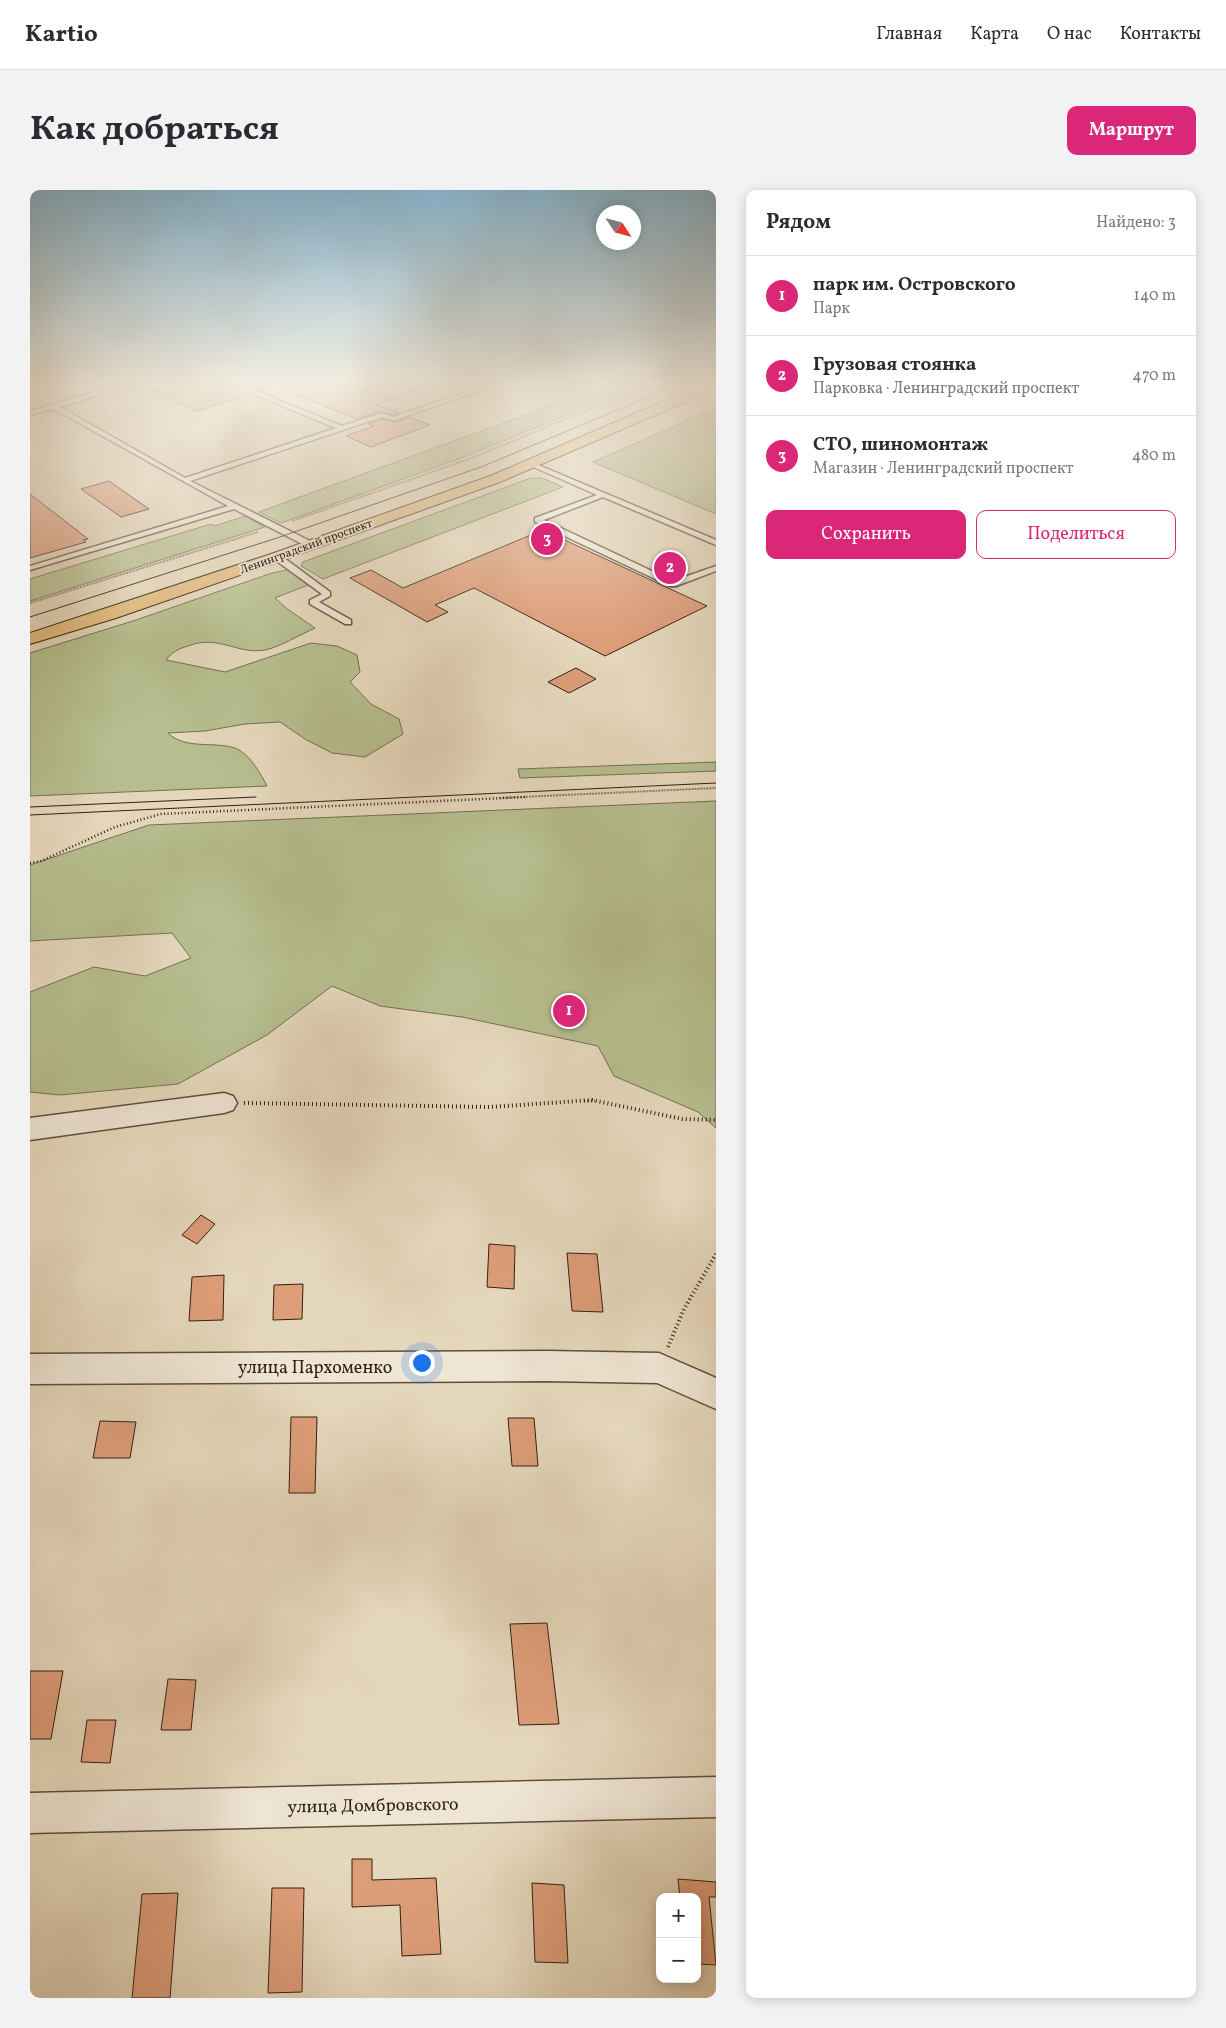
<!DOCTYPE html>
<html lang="ru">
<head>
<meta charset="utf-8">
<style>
	:root { --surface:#fff; --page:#f2f2f3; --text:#2b2b33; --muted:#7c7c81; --line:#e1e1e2; --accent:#db2777 }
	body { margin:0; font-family:Vollkorn,serif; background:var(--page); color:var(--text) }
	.controls { position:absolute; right:15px; bottom:15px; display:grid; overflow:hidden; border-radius:10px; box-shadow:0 2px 12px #0003 }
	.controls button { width:45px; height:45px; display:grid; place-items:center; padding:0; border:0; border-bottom:1px solid var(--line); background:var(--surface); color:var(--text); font:25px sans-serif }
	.compass { position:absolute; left:566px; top:15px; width:45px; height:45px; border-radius:50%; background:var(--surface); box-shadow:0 2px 12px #0003; rotate:126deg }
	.you { position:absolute; left:391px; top:1172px; width:18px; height:18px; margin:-12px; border:4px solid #fff; border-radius:50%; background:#1a73e8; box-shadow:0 0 0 8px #1a73e833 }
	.badge { display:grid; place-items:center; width:32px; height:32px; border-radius:50%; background:var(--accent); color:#fff; font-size:16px; font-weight:700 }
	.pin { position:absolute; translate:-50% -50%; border:2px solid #fff; box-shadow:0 1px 5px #0006 }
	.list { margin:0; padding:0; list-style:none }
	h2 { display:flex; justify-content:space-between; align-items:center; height:65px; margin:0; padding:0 20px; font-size:21px }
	h2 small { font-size:16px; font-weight:400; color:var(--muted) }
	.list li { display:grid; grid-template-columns:32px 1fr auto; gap:15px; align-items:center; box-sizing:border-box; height:80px; padding:0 20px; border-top:1px solid var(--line) }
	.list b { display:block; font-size:19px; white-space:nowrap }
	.list p { margin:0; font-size:16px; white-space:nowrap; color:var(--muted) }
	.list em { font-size:16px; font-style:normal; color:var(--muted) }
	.actions { display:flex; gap:10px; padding:15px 20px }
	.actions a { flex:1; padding:11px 0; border:1px solid var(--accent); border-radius:10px; text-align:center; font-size:18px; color:var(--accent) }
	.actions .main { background:var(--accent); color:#fff }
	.map { position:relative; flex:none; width:686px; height:1808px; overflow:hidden; border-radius:10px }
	header { display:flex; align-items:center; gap:30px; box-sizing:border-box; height:70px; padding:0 25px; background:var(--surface); border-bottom:1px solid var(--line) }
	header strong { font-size:24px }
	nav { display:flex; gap:28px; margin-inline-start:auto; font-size:18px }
	.intro { display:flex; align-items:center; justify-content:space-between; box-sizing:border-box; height:120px; padding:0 30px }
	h1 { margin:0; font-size:35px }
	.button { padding:12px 22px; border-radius:10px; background:var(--accent); color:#fff; font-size:18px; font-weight:700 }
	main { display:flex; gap:30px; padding:0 30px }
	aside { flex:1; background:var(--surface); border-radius:10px; box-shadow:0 2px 12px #0003 }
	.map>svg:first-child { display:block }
	.green { fill:#b6be8f; stroke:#756e52 }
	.building { fill:#dd9d79; stroke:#341f14 }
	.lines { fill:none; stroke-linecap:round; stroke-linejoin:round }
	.service-casing { stroke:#604d3e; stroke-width:3 }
	.minor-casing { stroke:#604d3e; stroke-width:3 }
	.primary-casing { stroke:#341f14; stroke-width:2 }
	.path-far2 { stroke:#341f14; stroke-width:2; stroke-dasharray:0.5 1; stroke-linecap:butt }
	.path-far1 { stroke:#341f14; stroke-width:2.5; stroke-dasharray:1 2.5; stroke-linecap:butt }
	.path { stroke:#341f14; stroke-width:4; stroke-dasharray:1 3; stroke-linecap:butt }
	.service { fill:#eee5d3; fill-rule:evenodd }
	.minor { fill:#eee5d3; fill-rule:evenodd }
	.primary { fill:#e2bc7e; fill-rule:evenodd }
	.tram { stroke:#341f14; stroke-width:1 }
	.labels { text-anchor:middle; stroke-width:4; stroke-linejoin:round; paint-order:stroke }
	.far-street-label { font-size:12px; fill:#341f14; stroke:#eee5d3 }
	.near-street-label { font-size:18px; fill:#341f14; stroke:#eee5d3 }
</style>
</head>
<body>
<header>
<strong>Kartio</strong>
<nav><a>Главная</a><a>Карта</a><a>О нас</a><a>Контакты</a></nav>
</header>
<div class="intro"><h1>Как добраться</h1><a class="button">Маршрут</a></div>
<main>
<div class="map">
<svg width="686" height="1808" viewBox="0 0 686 1808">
	<rect width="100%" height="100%" fill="#e5d7bb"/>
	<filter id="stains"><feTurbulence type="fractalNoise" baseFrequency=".004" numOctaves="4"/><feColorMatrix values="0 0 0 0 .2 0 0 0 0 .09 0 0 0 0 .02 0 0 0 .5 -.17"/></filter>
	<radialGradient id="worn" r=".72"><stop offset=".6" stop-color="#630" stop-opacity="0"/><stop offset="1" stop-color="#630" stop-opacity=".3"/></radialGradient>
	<path class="green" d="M564,200L580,202L581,207L434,267L251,333L229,322Z
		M686,218V324L563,272Z
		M501,288H512L533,297L293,389L271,376L273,372Z
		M215,326L235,337L0,411V389L181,334L185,336Z
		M257,380L270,386L278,395L245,408L256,418L285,438C272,444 247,458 235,460C207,465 189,444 158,456C148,459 142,462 136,470L195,482L281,453L307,456L327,465L330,482L320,492L341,514L369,529L373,544L335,567L302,563L275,549L250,532L215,534L175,541L138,543C156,560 182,551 205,558C219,563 231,584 237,596L0,606V463L106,430L242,383Z
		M686,572V581L490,588L488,579Z
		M686,611V938L668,922L584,886L568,856L432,827L350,816L302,796L237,845L148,894L30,905L0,902V802L64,777L115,786L161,768L142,743L0,751V675L119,635Z"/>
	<path class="building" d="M147,193H195L219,204L167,221L122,201Z
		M212,193H399V196L346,215L369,223L363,225L351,221L327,229L241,195V197L230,201Z
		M379,227L400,235L341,257L316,246L344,236L338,234L352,229L366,232Z
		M79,291L119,319L91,327L51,299Z
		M0,304L58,349L53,350L56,352L0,368Z
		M513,340L677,416L575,466L444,398L405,415L418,422L397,432L320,388L341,380L373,398Z
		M546,478L566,489L539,503L518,492Z
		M171,1025L185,1034L167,1054L152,1045Z
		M459,1054L485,1056L484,1099L457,1097Z
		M537,1063L567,1064L573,1122L542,1121Z
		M194,1085L193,1130L159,1131L162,1087Z
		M273,1094L272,1129L243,1130L244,1095Z
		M261,1227H287L285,1303H259Z
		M478,1228H504L508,1276H482Z
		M70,1231L106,1232L100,1268H63Z
		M517,1433L529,1534L489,1535L480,1434Z
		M0,1481H33L21,1549H0Z
		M138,1489L166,1490L161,1540H131Z
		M57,1530H86L80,1573L51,1572Z
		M322,1669H342V1690L406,1688L411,1764L372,1766L370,1715L322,1717Z
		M648,1689L686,1692V1707H679L686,1775L667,1774V1707H650Z
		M502,1693L534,1695L538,1773L505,1772Z
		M242,1698H274L272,1802L238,1803Z
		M148,1703L140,1808H102L112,1704Z"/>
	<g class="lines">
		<g class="service-casing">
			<path id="service" d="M95,193H106L30,217L155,288L306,238L197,193H206L312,236L352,223L363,227L462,193H472L365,230L352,227L160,291L284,353V357H278L204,319L0,380V376L198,316L24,219L0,225V221Z
				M501,272L686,350V355L573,307L514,330L643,391L686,376V381L646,396H640L505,332V328L567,305L499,275L498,274Z
				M244,365H250L300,402V406L289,412L321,430V434H315L280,414V410L292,404L244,369Z"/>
		</g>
		<g class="minor-casing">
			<path id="minor" d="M194,903L203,906L207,913L203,920L194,923L0,950V928Z
				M517,1161L629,1163L686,1188V1219L627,1193L517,1191L0,1194V1164Z
				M686,1587V1627L0,1643V1603Z"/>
		</g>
		<g class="primary-casing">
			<path id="primary" d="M676,193H686V199L470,292L253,370L86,428L0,454V443L241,364L460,286Z"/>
		</g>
		<path class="path-far2" d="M262,331L439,269L624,193
			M0,413L228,342
			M469,608L686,598"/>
		<path class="path-far1" d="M0,673L11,671L85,637L131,624L496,607
			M554,911H565"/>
		<path class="path" d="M214,913L460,917L562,910L652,929L686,930
			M638,1157L654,1119L686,1064"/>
		<use href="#service" class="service"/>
		<use href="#minor" class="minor"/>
		<use href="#primary" class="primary"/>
		<path class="tram" d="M0,427L247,348L451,277L652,193
			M0,617L226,607
			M0,625L686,593"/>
	</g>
	<linearGradient id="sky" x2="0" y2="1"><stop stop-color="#87b6d1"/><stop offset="0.43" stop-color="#f3ede0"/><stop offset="1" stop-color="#f3ede0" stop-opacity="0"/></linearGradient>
	<rect width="686" height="447" fill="url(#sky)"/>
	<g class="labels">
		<g class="far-street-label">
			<text transform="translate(276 356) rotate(-20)" y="4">Ленинградский проспект</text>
		</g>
		<g class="near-street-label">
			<text x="285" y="1183">улица Пархоменко</text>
			<text transform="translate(343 1615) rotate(-1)" y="6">улица Домбровского</text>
		</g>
	</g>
	<rect width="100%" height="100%" filter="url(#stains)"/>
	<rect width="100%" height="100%" fill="url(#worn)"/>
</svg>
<div class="controls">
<button>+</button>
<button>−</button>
</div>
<svg class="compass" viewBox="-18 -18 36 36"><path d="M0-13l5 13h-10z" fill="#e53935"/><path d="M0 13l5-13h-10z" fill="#7c7c81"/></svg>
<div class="you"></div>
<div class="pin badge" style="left:539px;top:821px">1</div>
<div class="pin badge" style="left:640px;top:378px">2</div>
<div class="pin badge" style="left:517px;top:349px">3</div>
</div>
<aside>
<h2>Рядом<small>Найдено: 3</small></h2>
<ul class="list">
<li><span class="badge">1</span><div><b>парк им. Островского</b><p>Парк</p></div><em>140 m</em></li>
<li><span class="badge">2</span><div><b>Грузовая стоянка</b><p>Парковка · Ленинградский проспект</p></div><em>470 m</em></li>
<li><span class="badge">3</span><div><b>СТО, шиномонтаж</b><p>Магазин · Ленинградский проспект</p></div><em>480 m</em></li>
</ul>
<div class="actions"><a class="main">Сохранить</a><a>Поделиться</a></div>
</aside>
</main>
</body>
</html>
